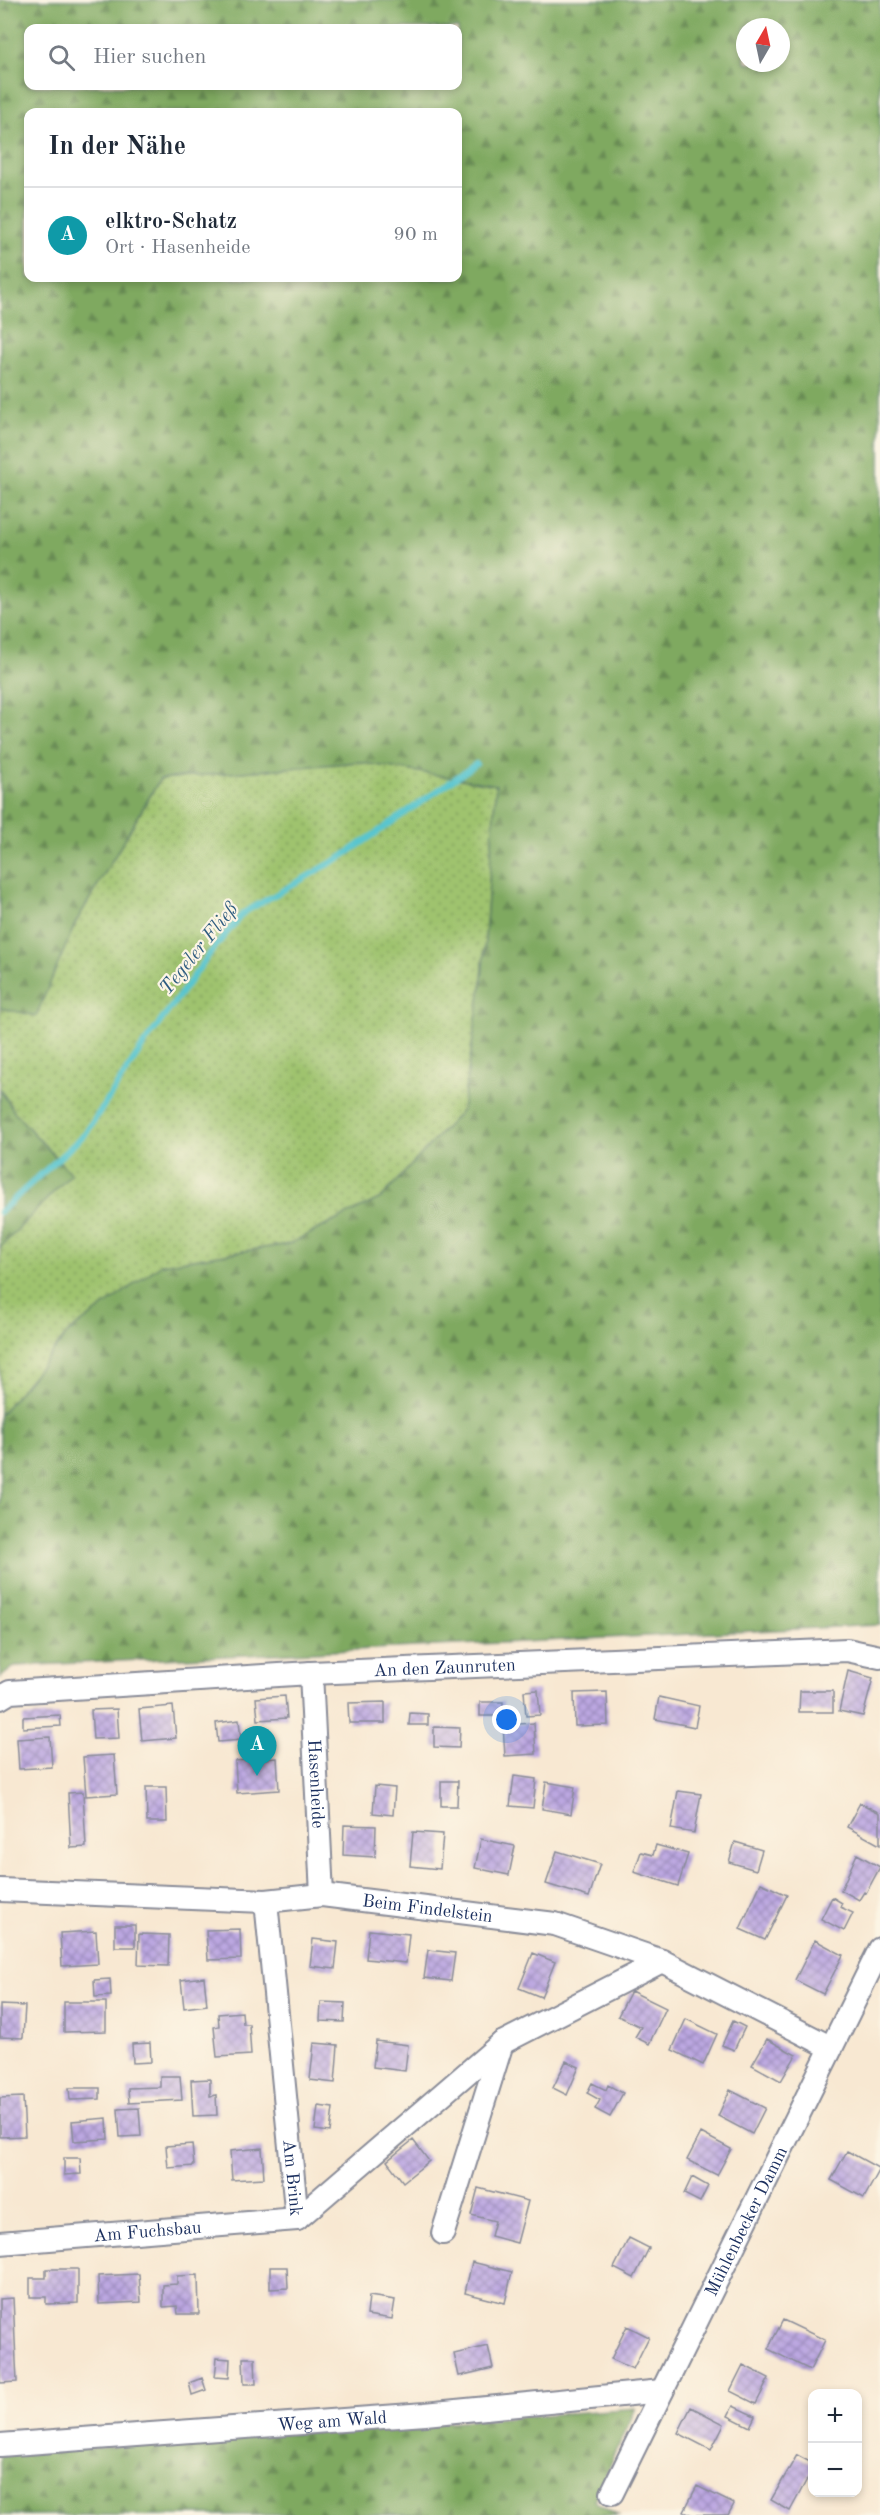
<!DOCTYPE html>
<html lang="de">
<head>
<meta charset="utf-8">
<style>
	:root { --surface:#fff; --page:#f6f6f7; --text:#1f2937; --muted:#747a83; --line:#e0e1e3; --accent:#b5179e }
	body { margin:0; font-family:"Old Standard TT",serif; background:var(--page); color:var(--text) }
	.controls { position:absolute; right:18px; bottom:18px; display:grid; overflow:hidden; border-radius:12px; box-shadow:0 3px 9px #0003 }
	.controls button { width:54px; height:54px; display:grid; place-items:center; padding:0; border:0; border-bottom:2px solid var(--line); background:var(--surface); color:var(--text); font:30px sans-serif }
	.compass { position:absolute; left:736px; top:18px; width:54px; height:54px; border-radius:50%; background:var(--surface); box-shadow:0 3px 9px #0003; rotate:9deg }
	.you { position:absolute; left:507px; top:1720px; width:21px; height:21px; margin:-15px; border:4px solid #fff; border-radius:50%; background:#1a73e8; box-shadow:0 0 0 9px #1a73e833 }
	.badge { display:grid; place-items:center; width:39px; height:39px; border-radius:50%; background:var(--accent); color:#fff; font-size:20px; font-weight:700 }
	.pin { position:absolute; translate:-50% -50px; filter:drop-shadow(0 2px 3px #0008) }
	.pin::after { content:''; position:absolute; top:32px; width:21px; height:18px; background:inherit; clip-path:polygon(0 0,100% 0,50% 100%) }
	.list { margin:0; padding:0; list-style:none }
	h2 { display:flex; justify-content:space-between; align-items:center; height:78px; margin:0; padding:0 24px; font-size:26px }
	h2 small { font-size:20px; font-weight:400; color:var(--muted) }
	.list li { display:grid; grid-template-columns:39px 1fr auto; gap:18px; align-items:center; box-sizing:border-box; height:96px; padding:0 24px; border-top:2px solid var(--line) }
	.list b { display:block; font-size:22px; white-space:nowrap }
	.list p { margin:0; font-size:20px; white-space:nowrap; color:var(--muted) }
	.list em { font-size:20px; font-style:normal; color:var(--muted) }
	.icon { flex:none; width:33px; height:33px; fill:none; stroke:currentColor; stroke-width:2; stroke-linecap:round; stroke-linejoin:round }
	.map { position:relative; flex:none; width:880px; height:2515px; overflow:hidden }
	.search { position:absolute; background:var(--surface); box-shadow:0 3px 9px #0003; left:24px; top:24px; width:438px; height:66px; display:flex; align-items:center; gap:15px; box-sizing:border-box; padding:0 21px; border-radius:12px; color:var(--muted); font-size:22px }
	.panel { position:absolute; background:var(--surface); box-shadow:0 3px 9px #0003; left:24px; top:108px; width:438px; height:174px; border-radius:12px }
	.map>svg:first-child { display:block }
	.green { fill:url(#green-dots); stroke:#5d7966; stroke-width:1.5 }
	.forest { fill:url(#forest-firs); stroke:#4d6c60; stroke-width:1.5; fill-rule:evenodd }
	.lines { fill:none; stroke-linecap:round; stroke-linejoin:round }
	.stream { stroke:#59c5cf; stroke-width:6 }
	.building { fill:url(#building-cross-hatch) }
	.street-casing { stroke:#8a8c98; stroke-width:26 }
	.street { stroke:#fff; stroke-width:22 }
	.labels { text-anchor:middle; stroke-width:4.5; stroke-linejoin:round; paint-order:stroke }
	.street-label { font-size:18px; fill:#1b2f5e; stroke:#fcf5e5 }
	.water-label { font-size:20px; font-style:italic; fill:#2e5c80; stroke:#fcf5e5 }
</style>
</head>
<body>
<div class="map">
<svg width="880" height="2515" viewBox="0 0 880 2515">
	<defs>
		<pattern id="green-dots" width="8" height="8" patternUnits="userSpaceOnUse" patternTransform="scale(1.5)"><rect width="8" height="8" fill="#9fc36e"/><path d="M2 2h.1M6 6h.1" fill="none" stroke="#819f5e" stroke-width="1.8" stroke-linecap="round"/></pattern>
		<pattern id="forest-firs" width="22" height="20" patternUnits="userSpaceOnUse" patternTransform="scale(1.5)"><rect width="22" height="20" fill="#7fa961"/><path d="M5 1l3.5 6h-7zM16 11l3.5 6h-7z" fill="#678a53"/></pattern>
		<pattern id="building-cross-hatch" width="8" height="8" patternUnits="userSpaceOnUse" patternTransform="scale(1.5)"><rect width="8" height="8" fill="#bca7e1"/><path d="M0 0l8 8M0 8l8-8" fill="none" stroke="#9888ba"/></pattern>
	</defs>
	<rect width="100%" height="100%" fill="#fcf5e5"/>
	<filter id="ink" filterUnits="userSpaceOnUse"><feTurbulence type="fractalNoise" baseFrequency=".0167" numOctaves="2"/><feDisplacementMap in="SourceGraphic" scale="12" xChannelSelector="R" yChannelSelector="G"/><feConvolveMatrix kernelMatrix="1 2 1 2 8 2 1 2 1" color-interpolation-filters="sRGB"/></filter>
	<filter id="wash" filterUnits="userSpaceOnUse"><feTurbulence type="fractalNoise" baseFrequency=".008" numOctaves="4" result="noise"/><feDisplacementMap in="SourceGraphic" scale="24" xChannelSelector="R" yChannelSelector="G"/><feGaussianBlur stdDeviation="1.35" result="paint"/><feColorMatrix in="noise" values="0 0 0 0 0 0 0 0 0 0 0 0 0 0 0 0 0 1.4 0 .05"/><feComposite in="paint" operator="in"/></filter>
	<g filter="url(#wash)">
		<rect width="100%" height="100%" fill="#f8e8d2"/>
		<path class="green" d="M358,762L496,784L482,981L462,1110L381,1198L289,1244L162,1264L69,1332L0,1415V1248L71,1174L15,1113L0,1089V1008L36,1015L76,922L160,779Z"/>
		<path class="forest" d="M0,0H880V1625L15,1666L0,1678V1415L69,1332L162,1264L289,1244L381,1198L462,1110L482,981L496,785L358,762L160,779L76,922L36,1016L0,1008ZM745,27H781V63H745ZM28,28H458V86H28ZM28,112H458V278H28Z
			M0,1089L15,1113L71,1174L0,1248Z
			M636,2408L594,2501L618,2515H0V2455Z"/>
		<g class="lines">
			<path class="stream" d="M0,1212L85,1134L145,1043L211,952L243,913L343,856L476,764"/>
		</g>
		<g id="blocks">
			<path class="building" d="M848,1671L873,1678L863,1716L839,1711Z
				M538,1690L540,1715L526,1716L524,1691Z
				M800,1691H833V1712H799Z
				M607,1692L608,1725L575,1726L574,1693Z
				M285,1696L287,1718L258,1720L256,1698Z
				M659,1697L699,1706L695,1727L655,1719Z
				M385,1702V1723H349L348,1703Z
				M480,1702H503V1716H480Z
				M173,1706L176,1738L142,1741L139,1709Z
				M117,1709L119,1738L93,1739L91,1710Z
				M410,1713L428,1714V1725H409Z
				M60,1715L61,1726L23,1728V1717Z
				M239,1720L241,1740L218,1742L216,1723Z
				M534,1723L536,1754L505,1756L503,1725Z
				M434,1727L460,1728L459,1748L434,1747Z
				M50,1737L52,1767L19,1769L17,1739Z
				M114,1755L117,1794L86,1796L83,1757Z
				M277,1758L279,1790L237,1793L235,1761Z
				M514,1776L536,1779L533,1808L510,1806Z
				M441,1781H458L457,1806H441Z
				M546,1782L575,1787L571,1814L542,1809Z
				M375,1786L395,1788L393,1815L373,1813Z
				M146,1787H166L167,1822H147Z
				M678,1791L701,1794L694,1833L671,1829Z
				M83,1792L86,1847L71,1848L68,1793Z
				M860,1803L880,1813V1845L847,1827Z
				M344,1825L376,1826L375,1857L343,1855Z
				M413,1832L443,1834L440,1869L410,1866Z
				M481,1839L515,1846L509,1875L475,1868Z
				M735,1842L762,1850L756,1870L729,1862Z
				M656,1845L688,1854L678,1886L634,1872L641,1852L653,1855Z
				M557,1851L600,1864L589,1897L546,1884Z
				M857,1854L880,1867L866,1893L864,1892L859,1900L841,1890Z
				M761,1883L787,1895L765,1940L740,1929Z
				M832,1897L842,1903L840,1907L853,1913L844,1931L821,1919Z
				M115,1925H135V1947H115Z
				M240,1929L241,1959L208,1960L206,1930Z
				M369,1930L409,1934L406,1963L366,1959Z
				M96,1931L98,1964L62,1966L60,1933Z
				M139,1934L169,1935L168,1966L138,1965Z
				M313,1939L338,1942L335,1969L310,1966Z
				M815,1940L843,1955L823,1994L795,1980Z
				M428,1950L455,1953L451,1981L424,1978Z
				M533,1953L555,1962L541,1997L519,1988Z
				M204,1977L207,2005L184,2008L181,1980Z
				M110,1979L111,1996L95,1997L94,1980Z
				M631,1991L666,2008L649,2044L635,2037L641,2027L618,2016Z
				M64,2002H106V2031L64,2032Z
				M321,2002L345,2003L344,2022L320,2021Z
				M0,2005L25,2006L23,2038L0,2037Z
				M242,2012L243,2024H249L251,2055L217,2057L214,2027L219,2026L218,2014Z
				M686,2019L717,2034L703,2065L672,2050Z
				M733,2021L745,2027L734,2050L722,2045Z
				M767,2039L796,2055L781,2081L752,2065Z
				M376,2041L408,2045L405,2071L373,2067Z
				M150,2043L151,2062L133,2063L132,2044Z
				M314,2043L338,2045L335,2083L310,2080Z
				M566,2061L579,2067L567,2095L553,2088Z
				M160,2076H180L182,2100L129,2103L128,2088L160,2087Z
				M210,2079V2096L216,2095L217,2115L193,2116L191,2080Z
				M592,2083L606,2090L608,2085L623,2093L610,2117L595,2109L600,2100L587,2093Z
				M69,2088H100V2099L70,2100Z
				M730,2090L765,2108L752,2134L718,2116Z
				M23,2097L25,2136L0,2137V2098Z
				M318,2106L333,2108L330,2132L315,2130Z
				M139,2108L141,2136L120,2137L118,2109Z
				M107,2118L108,2139L74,2141L72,2121Z
				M701,2133L731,2149L717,2175L687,2160Z
				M413,2140L429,2161L403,2182L387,2161Z
				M192,2144L194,2166L168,2168L166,2146Z
				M262,2148L264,2178L232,2180L230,2151Z
				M847,2151L880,2169L864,2198L831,2180Z
				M64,2158H80L81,2174L64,2175Z
				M692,2177L708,2186L700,2202L684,2194Z
				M478,2188L528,2201L517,2243L491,2236L495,2221L471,2215Z
				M629,2238L649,2248L634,2278L614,2268Z
				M472,2262L512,2272L505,2303L465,2293Z
				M270,2267H287L288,2288L270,2289Z
				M46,2269H78V2303L46,2304V2297H30V2278H46Z
				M139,2274L141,2302L99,2304L98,2276Z
				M198,2275L199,2314H178L177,2306L163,2307V2285L177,2284V2276Z
				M369,2296L395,2300L392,2319L367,2315Z
				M13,2298L17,2382L0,2383V2299Z
				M783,2320L825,2340L810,2370L768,2349Z
				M627,2326L649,2337L633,2369L611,2359Z
				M488,2346L493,2368L459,2376L454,2354Z
				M217,2358L230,2359L229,2378L215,2377Z
				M243,2358H255L256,2384H244Z
				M743,2365L769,2378L756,2404L730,2391Z
				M202,2378L206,2390L192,2395L189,2383Z
				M733,2406L755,2416L750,2427L728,2416Z
				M691,2407L724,2424L711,2450L678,2433Z
				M797,2455L812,2463V2470L790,2511L771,2500Z
				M697,2486L734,2504L728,2515H693L684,2511Z"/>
		</g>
	</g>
	<g filter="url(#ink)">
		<use href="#blocks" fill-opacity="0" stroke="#8a8c98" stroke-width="1.5"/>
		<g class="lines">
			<g class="street-casing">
				<g id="street">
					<path id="s1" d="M311,1673L322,1895"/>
					<path id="s2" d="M0,1698L10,1692L311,1673L847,1650L880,1657"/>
					<path id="s3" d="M0,1890L266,1901L322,1895L555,1924L662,1961L830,2047"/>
					<path id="s4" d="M266,1901L297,2219L502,2043L662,1961"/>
					<path d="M443,2233L502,2043"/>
					<path id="s5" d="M0,2243L297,2219"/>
					<path id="s6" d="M0,2445L425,2414L662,2391"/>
					<path id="s7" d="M612,2493L880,1949"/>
				</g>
			</g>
			<use href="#street" class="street"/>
		</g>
	</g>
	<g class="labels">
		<g class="street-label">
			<text dy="6" stroke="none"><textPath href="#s2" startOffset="447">An den Zaunruten</textPath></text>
			<text dy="6" stroke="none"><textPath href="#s1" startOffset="111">Hasenheide</textPath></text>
			<text dy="6" stroke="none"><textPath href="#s3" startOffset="429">Beim Findelstein</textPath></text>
			<text dy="6" stroke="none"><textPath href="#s4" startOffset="278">Am Brink</textPath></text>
			<text dy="6" stroke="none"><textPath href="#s7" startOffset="303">Mühlenbecker Damm</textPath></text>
			<text dy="6" stroke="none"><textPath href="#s5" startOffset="148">Am Fuchsbau</textPath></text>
			<text dy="6" stroke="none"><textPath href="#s6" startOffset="333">Weg am Wald</textPath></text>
		</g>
		<g class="water-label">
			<text transform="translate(198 948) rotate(-51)" y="7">Tegeler Fließ</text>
		</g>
	</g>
</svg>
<div class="controls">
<button>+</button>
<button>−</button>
</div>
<svg class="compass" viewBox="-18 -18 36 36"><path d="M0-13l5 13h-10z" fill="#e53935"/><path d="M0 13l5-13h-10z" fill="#747a83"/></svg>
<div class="you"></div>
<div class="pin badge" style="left:257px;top:1776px;background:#0f9aa8">A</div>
<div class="search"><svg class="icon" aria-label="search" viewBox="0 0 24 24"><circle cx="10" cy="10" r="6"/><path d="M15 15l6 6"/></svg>Hier suchen</div>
<section class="panel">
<h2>In der Nähe<small></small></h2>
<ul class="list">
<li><span class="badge" style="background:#0f9aa8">A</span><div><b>elktro-Schatz</b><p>Ort · Hasenheide</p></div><em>90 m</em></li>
</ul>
</section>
</div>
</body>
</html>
